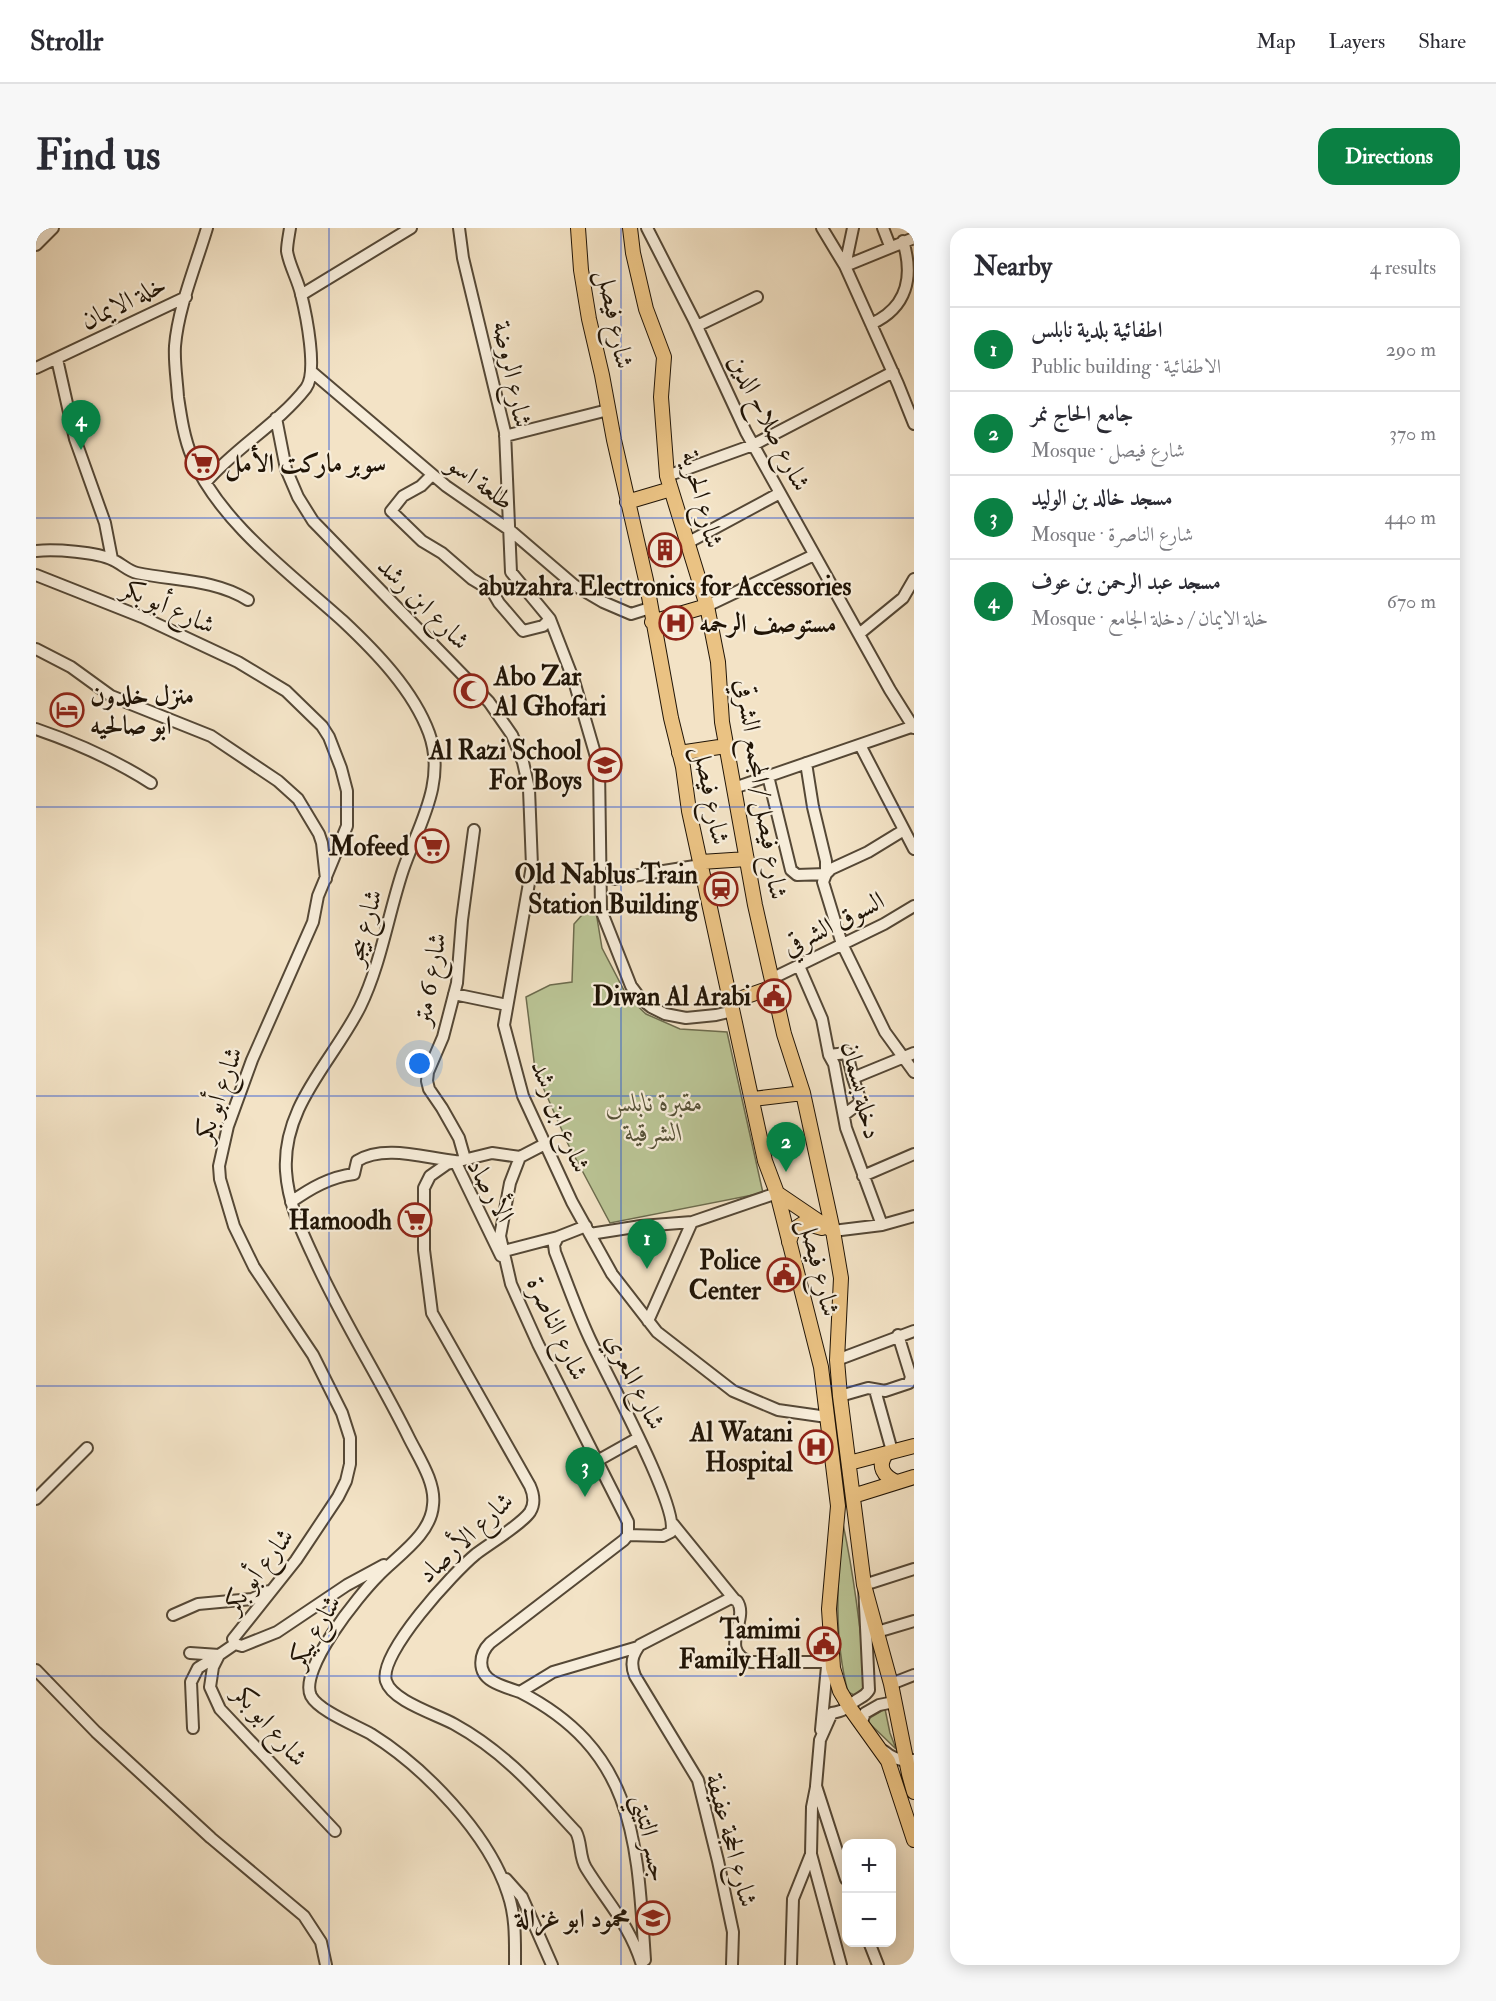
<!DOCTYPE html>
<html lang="en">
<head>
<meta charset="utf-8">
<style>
	:root { --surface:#fff; --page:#f7f7f7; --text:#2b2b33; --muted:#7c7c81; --line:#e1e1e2; --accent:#0b8043 }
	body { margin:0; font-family:"IM FELL Double Pica",Amiri,serif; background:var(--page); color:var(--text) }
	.controls { position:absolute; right:18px; bottom:18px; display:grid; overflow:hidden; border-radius:12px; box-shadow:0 3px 15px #0003 }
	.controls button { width:54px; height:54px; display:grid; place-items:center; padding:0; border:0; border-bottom:2px solid var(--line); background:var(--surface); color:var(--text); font:30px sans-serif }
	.you { position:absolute; left:384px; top:836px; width:21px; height:21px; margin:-15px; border:4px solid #fff; border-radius:50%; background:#1a73e8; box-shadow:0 0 0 9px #1a73e833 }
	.badge { display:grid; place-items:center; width:39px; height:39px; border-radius:50%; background:var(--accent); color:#fff; font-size:20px; font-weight:700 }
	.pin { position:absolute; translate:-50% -50px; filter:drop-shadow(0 2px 3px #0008) }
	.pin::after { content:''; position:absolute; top:32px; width:21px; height:18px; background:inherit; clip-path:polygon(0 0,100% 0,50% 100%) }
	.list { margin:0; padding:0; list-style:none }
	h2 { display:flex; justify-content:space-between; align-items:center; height:78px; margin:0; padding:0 24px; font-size:26px }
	h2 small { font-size:20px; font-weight:400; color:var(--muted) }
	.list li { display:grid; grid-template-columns:39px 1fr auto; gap:18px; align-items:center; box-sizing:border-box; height:84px; padding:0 24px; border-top:2px solid var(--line) }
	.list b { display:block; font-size:22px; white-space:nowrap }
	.list p { margin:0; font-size:20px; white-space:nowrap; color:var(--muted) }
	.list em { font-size:20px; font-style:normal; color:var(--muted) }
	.map { position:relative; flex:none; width:878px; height:1737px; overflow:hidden; border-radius:18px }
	header { display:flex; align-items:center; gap:36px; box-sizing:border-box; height:84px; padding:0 30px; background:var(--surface); border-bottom:2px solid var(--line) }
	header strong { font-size:28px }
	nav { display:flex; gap:33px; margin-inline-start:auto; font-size:21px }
	.intro { display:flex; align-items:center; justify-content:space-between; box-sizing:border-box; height:144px; padding:0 36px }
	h1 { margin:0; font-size:42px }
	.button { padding:15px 27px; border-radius:18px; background:var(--accent); color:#fff; font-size:21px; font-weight:700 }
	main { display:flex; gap:36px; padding:0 36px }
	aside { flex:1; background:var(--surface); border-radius:18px; box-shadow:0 3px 15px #0003 }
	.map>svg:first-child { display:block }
	.green { fill:#bac495; stroke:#6d6c4e; stroke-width:1.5 }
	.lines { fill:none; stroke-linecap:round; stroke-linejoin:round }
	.minor-casing { stroke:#554836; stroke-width:14 }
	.major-casing { stroke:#201406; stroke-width:16 }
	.minor { stroke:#f7edda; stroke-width:10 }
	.major { stroke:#eac283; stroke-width:14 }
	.grid { fill:none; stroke:#1d4ed8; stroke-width:1.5; stroke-opacity:0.55 }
	.labels { text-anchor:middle; stroke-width:4.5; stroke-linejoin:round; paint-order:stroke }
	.street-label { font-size:26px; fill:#201406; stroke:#f7edda }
	.poi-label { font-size:26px; font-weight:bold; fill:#201406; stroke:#f7edda; text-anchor:end }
	.park-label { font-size:26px; font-style:italic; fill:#565238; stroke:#f7edda }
</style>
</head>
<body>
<header>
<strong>Strollr</strong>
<nav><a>Map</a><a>Layers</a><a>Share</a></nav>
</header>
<div class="intro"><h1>Find us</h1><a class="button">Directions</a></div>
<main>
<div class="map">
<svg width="878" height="1737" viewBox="0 0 878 1737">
	<rect width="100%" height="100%" fill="#f3e3c6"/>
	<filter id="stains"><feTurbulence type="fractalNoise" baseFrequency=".00333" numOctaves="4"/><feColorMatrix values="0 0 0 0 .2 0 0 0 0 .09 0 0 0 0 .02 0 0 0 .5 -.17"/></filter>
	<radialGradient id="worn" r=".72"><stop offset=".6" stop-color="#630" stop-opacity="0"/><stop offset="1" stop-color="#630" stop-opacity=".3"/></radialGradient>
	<path class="green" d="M560,684L566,720L591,768L610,786L644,801L691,804L727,965L574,995L532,916L499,841L490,769L514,757L536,754L538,696L546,687Z
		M806,1291C818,1347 825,1403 830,1460L820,1468L812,1464C797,1409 802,1348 806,1291Z
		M849,1481L854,1505L860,1521L830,1492Z"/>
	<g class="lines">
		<g class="minor-casing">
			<path id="minor" d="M171,0C160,37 142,80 139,118C138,135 141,152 142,169C145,189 148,210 156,229C184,295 255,346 307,393C340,424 377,462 393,505C411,554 382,598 367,642C352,687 345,736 324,779C297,833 246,878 250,943C252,975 265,1002 278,1030C306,1092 343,1149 373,1210C383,1230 400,1255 397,1277C395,1307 361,1328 342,1348C323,1367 262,1442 275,1468C283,1483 319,1497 335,1506C388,1539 453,1606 472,1666C480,1689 479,1713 479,1737
				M423,0L427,30L469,204L475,344L514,391L538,453L563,539L565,682L595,758L604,770L615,779L629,786L650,790L680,787L697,783
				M611,0L658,92L710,204L854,462L878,500
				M786,0L809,38L862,156L878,196
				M847,0L854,18
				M0,17L17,0
				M809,38L878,10
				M809,38L817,0
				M265,67L375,0
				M835,96C871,80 878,49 867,13
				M661,98L721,69
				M21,131L39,211L69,295L76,331
				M0,140L150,69
				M276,144L410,258L475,303L538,357L567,374L595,386L614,380
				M240,190L250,241L262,269L277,293L453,474L476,507L487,534L493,561L496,638L468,797L487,868L536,974L576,1046L621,1104L697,1163L742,1182L791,1189
				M469,208L572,182
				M396,247L385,258L367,268L355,283L386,313L406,325L436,351L456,363L463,375L487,403L507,398L514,391
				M631,248L717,217L857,144
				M170,254C200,219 242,196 270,160C282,144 270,86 265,66C262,52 253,37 251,23C251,16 253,7 254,0
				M653,314L744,265
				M0,323C19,321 61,324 77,332C86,336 92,343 101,345C139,353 178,351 212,372
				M0,347L106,389L202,434L250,463L286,498L293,509L305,540L311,563V598L282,668L277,694L216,832L192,898L183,938L184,951L198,998L218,1039L277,1127L306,1185L314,1210V1236L310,1253L302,1269L260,1332L197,1411L199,1416L206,1418L241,1404L311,1357L348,1337
				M671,378L778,327
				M823,406L867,370L878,351
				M0,421L35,439L75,468L175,508L242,553L262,571L283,606L286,615L290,651
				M0,501C41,515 79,532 115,555
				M824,517L878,621
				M732,548L755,642L761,647L790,646V633L777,579L770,535
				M698,560L878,498
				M868,602L832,624L795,641L790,646L787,654L806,716L849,804L878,844
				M564,645L578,651L665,637
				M763,738L786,791L793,827L798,836L810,900L846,997
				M735,751L848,696L878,678
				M418,766L471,777
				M793,827L811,825L817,850
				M808,887L825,874L817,850L878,825
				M509,916L484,929L474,955L464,1008L475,1056L502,1116L592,1294V1307
				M484,929L456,925L411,936L394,948L388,960V1022L396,1085L494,1258C498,1267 499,1276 494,1284C486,1296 453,1316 440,1326C418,1344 342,1426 350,1453C356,1473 400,1486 418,1496C469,1524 501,1562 540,1604C546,1615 543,1629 550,1640C571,1674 594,1697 606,1737
				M429,931L423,910L406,880L393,861L391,853L392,844L407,809L421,755L426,692L438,602
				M827,948L878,926
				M255,974C275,960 294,949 318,946L321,933C348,916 389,930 419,933L465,1028
				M550,998L522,1009L518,1017L519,1024C530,1052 540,1081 553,1109C567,1140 644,1280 635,1304L627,1308L592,1307
				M797,1003L846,997L878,988
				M554,1006L605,998L656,994L741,965
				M468,1023L522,1009
				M612,1093L656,994
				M801,1132L878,1103
				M839,1162L856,1223
				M804,1168L832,1160L849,1163L873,1155L875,1149L862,1107
				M561,1233L602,1210
				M0,1271L51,1220
				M637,1296L698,1371
				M592,1307L588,1312L454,1415C443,1426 441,1444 456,1453C464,1458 475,1461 484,1464L517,1444L602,1419
				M137,1387L162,1376L216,1371L233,1363
				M841,1404L878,1393
				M199,1416L183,1427L177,1439L174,1459L184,1481L299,1603
				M154,1425L183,1427
				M0,1442L60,1504L175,1610L268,1688L285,1714L290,1737
				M855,1456L878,1447
				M484,1464C601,1524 601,1616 609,1732
				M825,1496L829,1485L843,1477L858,1474
				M157,1500L155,1454L162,1440L183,1427
				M785,1502L792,1428
				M848,1523C857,1531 866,1534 878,1532
				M780,1559L776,1579L775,1626L805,1737
				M470,1651L486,1669L516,1737
				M810,1651L780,1558L784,1512L796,1485C807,1483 810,1481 818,1474C824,1469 829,1469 833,1462L828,1357L878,1341
				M833,1714L842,1737
				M696,1737L697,1704L682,1633L662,1552L599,1448C594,1436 596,1427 604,1417L695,1370L701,1373C714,1391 681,1423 715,1434H791
				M755,1737L757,1671L775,1626"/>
		</g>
		<g class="major-casing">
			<path id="major" d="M542,0L545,42L553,91L566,147L578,212L610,352L635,490L647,539L653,583L729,933L741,965L785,1139L802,1278L793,1381L797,1440L804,1463L814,1480L852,1533L878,1612
				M594,0L597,25L610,81L628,129L625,169L631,248L671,378L682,434L686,494L719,677L748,806L767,865L797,1003L805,1050L801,1132L804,1168L828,1357L855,1456L873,1546L878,1564
				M591,274L635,261
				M616,394L671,378
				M643,525L690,518
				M665,634L711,631
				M694,774L737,759
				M717,871L767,865
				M741,965L797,1003
				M753,1014L757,1002L768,995L786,1000
				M851,1225C840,1238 848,1249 861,1254
				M813,1235L878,1218
				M817,1268L878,1249"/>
		</g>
		<use href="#minor" class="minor"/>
		<use href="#major" class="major"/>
	</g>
	<path class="grid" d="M293,0V1737M585,0V1737M0,290H878M0,579H878M0,868H878M0,1158H878M0,1448H878"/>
	<defs>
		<g id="supermarket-ring" transform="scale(1.725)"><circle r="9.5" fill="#f7edda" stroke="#8f2418" stroke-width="1.5"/><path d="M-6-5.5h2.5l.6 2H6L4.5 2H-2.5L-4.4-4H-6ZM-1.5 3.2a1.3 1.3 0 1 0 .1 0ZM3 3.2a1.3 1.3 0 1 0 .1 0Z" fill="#8f2418"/></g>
		<g id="building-ring" transform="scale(1.725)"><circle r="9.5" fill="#f7edda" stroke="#8f2418" stroke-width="1.5"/><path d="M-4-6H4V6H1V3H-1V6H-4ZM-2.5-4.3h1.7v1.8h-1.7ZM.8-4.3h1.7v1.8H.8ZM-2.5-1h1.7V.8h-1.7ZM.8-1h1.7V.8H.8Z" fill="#8f2418"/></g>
		<g id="hospital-ring" transform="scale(1.725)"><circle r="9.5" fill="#f7edda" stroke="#8f2418" stroke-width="1.5"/><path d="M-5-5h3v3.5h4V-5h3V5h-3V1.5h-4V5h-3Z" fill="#8f2418"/></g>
		<g id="mosque-ring" transform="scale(1.725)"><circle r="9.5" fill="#f7edda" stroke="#8f2418" stroke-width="1.5"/><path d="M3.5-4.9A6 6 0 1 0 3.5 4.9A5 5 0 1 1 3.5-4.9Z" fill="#8f2418"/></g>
		<g id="hotel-ring" transform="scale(1.725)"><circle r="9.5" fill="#f7edda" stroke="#8f2418" stroke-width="1.5"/><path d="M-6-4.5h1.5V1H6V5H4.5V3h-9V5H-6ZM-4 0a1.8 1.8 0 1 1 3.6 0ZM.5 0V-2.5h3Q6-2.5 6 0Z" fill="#8f2418"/></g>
		<g id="school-ring" transform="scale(1.725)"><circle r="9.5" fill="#f7edda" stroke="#8f2418" stroke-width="1.5"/><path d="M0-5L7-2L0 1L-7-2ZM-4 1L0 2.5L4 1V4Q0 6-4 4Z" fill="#8f2418"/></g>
		<g id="station-ring" transform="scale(1.725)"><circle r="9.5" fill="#f7edda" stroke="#8f2418" stroke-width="1.5"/><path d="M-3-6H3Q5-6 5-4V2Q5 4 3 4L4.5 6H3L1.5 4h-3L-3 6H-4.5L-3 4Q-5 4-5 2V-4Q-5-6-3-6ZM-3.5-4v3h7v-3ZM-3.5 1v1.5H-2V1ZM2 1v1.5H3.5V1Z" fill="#8f2418"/></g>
		<g id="civic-ring" transform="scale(1.725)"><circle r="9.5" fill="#f7edda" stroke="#8f2418" stroke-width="1.5"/><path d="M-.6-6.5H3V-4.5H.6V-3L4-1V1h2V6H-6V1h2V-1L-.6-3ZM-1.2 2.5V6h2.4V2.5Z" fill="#8f2418"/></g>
	</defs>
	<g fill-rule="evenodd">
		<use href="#supermarket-ring" x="166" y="235"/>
		<use href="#building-ring" x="629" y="322"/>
		<use href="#hospital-ring" x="640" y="395"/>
		<use href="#mosque-ring" x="435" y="463"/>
		<use href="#hotel-ring" x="31" y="482"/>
		<use href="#school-ring" x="569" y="537"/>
		<use href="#supermarket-ring" x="396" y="618"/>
		<use href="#station-ring" x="685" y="661"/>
		<use href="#civic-ring" x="738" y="768"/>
		<use href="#supermarket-ring" x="379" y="992"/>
		<use href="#civic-ring" x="748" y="1047"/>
		<use href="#hospital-ring" x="780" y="1219"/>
		<use href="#civic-ring" x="788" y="1416"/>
		<use href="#school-ring" x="617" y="1690"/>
	</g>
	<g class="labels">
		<g class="street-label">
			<text transform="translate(87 74) rotate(-26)" y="9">خلة الايمان</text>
			<text transform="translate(580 91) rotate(79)" y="9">شارع فيصل</text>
			<text transform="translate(477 146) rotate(78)" y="9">شارع الروضة</text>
			<text transform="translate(734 194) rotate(63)" y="9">شارع صلاح الدين</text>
			<text transform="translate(445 254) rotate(36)" y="9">طلعة اسو</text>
			<text transform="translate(667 271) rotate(75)" y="9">شارع الحرية</text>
			<text transform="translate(388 375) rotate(45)" y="9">شارع ابن رشد</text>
			<text transform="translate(133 378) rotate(24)" y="9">شارع أبو بكر</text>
			<text transform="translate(726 561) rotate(81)" y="9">شارع فيصل / المجمع الشرقي</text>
			<text transform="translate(676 567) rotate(79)" y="9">شارع فيصل</text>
			<text transform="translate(797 695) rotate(-27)" y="9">السوق الشرقي</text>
			<text transform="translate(327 699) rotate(-74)" y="9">شارع بيجر</text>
			<text transform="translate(393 751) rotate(-80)" y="9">شارع 6 متر</text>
			<text transform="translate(826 862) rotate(76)" y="9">دخلة بسمان</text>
			<text transform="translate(182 866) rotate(-71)" y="9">شارع أبو بكر</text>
			<text transform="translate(525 888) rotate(68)" y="9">شارع ابن رشد</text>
			<text transform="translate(455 962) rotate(61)" y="9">الأرصاد</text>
			<text transform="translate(784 1039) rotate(76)" y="9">شارع فيصل</text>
			<text transform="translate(522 1100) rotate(65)" y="9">شارع الناصرة</text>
			<text transform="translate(600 1153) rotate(64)" y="9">شارع المعري</text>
			<text transform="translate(429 1309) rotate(-43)" y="9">شارع الأرصاد</text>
			<text transform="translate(222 1342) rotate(-53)" y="9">شارع أبو بكر</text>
			<text transform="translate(278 1403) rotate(-60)" y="9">شارع بيكر</text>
			<text transform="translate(235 1497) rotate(49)" y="9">شارع ابو بكر</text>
			<text transform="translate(615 1610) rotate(78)" y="9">جسر التيتي</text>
			<text transform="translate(696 1612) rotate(75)" y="9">شارع الحجة عفيفة</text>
		</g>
		<g class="poi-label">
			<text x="189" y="244" text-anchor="start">سوبر ماركت الأمل</text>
			<text x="629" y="367" text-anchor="middle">abuzahra Electronics for Accessories</text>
			<text x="663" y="404" text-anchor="start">مستوصف الرحمه</text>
			<text x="458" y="457" text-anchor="start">Abo Zar<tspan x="458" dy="30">Al Ghofari</tspan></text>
			<text x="54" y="476" text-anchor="start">منزل خلدون<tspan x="54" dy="30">ابو صالحيه</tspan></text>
			<text x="546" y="531">Al Razi School<tspan x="546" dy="30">For Boys</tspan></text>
			<text x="373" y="627">Mofeed</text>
			<text x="662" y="655">Old Nablus Train<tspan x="662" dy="30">Station Building</tspan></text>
			<text x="715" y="777">Diwan Al Arabi</text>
			<text x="356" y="1001">Hamoodh</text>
			<text x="725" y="1041">Police<tspan x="725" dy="30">Center</tspan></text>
			<text x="757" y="1213">Al Watani<tspan x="757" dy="30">Hospital</tspan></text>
			<text x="765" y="1410">Tamimi<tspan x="765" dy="30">Family Hall</tspan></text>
			<text x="594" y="1699">محمود ابو غزالة</text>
		</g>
		<g class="park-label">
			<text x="618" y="883">مقبرة نابلس<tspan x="618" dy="30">الشرقية</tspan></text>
		</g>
	</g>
	<rect width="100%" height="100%" filter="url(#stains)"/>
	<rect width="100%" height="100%" fill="url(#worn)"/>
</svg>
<div class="controls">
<button>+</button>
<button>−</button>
</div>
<div class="you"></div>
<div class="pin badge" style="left:611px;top:1041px">1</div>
<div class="pin badge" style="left:750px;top:944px">2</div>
<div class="pin badge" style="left:549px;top:1269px">3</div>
<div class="pin badge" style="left:45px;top:222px">4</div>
</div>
<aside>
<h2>Nearby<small>4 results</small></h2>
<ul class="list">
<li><span class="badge">1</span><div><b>اطفائية بلدية نابلس</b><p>Public building · الاطفائية</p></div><em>290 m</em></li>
<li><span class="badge">2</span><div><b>جامع الحاج نمر</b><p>Mosque · شارع فيصل</p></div><em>370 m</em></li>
<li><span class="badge">3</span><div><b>مسجد خالد بن الوليد</b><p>Mosque · شارع الناصرة</p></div><em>440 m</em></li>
<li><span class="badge">4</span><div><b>مسجد عبد الرحمن بن عوف</b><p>Mosque · خلة الايمان / دخلة الجامع</p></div><em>670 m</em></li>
</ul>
</aside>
</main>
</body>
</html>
